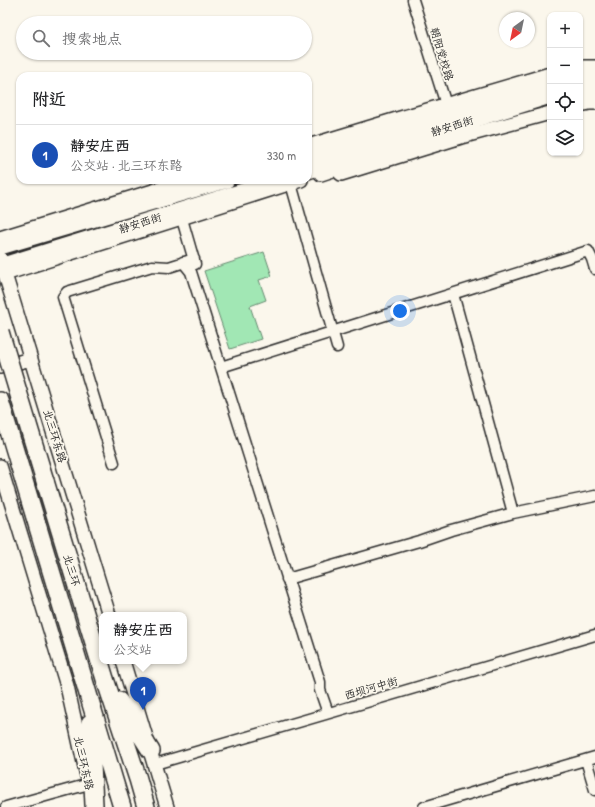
<!DOCTYPE html>
<html lang="zh">
<head>
<meta charset="utf-8">
<style>
	:root { --surface:#fff; --page:#f2f2f2; --text:#202124; --muted:#757577; --line:#e0e0e0; --accent:#ea580c }
	body { margin:0; font-family:"Patrick Hand","LXGW WenKai TC",sans-serif; background:var(--page); color:var(--text) }
	.controls { position:absolute; right:12px; top:12px; display:grid; overflow:hidden; border-radius:8px; box-shadow:0 1px 3px #0004 }
	.controls button { width:36px; height:36px; display:grid; place-items:center; padding:0; border:0; border-bottom:1px solid var(--line); background:var(--surface); color:var(--text); font:20px sans-serif }
	.compass { position:absolute; left:499px; top:12px; width:36px; height:36px; border-radius:50%; background:var(--surface); box-shadow:0 1px 3px #0004; rotate:213deg }
	.you { position:absolute; left:400px; top:311px; width:14px; height:14px; margin:-10px; border:3px solid #fff; border-radius:50%; background:#1a73e8; box-shadow:0 0 0 6px #1a73e833 }
	.badge { display:grid; place-items:center; width:26px; height:26px; border-radius:50%; background:var(--accent); color:#fff; font-size:13px; font-weight:700 }
	.pin { position:absolute; translate:-50% -33px; filter:drop-shadow(0 1px 2px #0008) }
	.pin::after { content:''; position:absolute; top:21px; width:14px; height:12px; background:inherit; clip-path:polygon(0 0,100% 0,50% 100%) }
	.popup { position:absolute; left:99px; top:612px; width:88px; height:52px; box-sizing:border-box; display:grid; place-content:center; border-radius:8px; background:var(--surface); filter:drop-shadow(0 1px 3px #0005); font-size:13px; white-space:nowrap; color:var(--muted) }
	.popup b { font-size:15px; color:var(--text) }
	.popup::after { content:''; position:absolute; left:50%; top:100%; margin-left:-8px; border:8px solid transparent; border-top-color:var(--surface) }
	.list { margin:0; padding:0; list-style:none }
	h2 { display:flex; justify-content:space-between; align-items:center; height:52px; margin:0; padding:0 16px; font-size:17px }
	h2 small { font-size:13px; font-weight:400; color:var(--muted) }
	.list li { display:grid; grid-template-columns:26px 1fr auto; gap:12px; align-items:center; box-sizing:border-box; height:60px; padding:0 16px; border-top:1px solid var(--line) }
	.list b { display:block; font-size:15px; white-space:nowrap }
	.list p { margin:0; font-size:13px; white-space:nowrap; color:var(--muted) }
	.list em { font-size:13px; font-style:normal; color:var(--muted) }
	.icon { flex:none; width:22px; height:22px; fill:none; stroke:currentColor; stroke-width:2; stroke-linecap:round; stroke-linejoin:round }
	.map { position:relative; flex:none; width:595px; height:807px; overflow:hidden }
	.search { position:absolute; background:var(--surface); box-shadow:0 1px 3px #0004; left:16px; top:16px; width:296px; height:44px; display:flex; align-items:center; gap:10px; box-sizing:border-box; padding:0 14px; border-radius:22px; color:var(--muted); font-size:15px }
	.panel { position:absolute; background:var(--surface); box-shadow:0 1px 3px #0004; left:16px; top:72px; width:296px; height:112px; border-radius:12px }
	.map>svg:first-child { display:block }
	.green { fill:#a1e7b4; stroke:#668970 }
	.lines { fill:none; stroke-linecap:round; stroke-linejoin:round }
	.minor-casing { stroke:#2b2b2b; stroke-width:13 }
	.tertiary-casing { stroke:#2b2b2b; stroke-width:16 }
	.secondary-casing { stroke:#2b2b2b; stroke-width:18 }
	.trunk-casing { stroke:#2b2b2b; stroke-width:20 }
	.minor { stroke:#fbf7ec; stroke-width:10 }
	.tertiary { stroke:#fbf7ec; stroke-width:13 }
	.secondary { stroke:#fbf7ec; stroke-width:15 }
	.trunk { stroke:#fbf7ec; stroke-width:17 }
	.trunk-bridge-casing { stroke:#2b2b2b; stroke-width:20; stroke-linecap:butt }
	.trunk-bridge { stroke:#fbf7ec; stroke-width:17 }
	.labels { text-anchor:middle; stroke-width:3.5; stroke-linejoin:round; paint-order:stroke }
	.street-label { font-size:11px; fill:#2b2b2b; stroke:#fbf7ec }
</style>
</head>
<body>
<div class="map">
<svg width="595" height="807" viewBox="0 0 595 807">
	<rect width="100%" height="100%" fill="#fbf7ec"/>
	<filter id="ink" filterUnits="userSpaceOnUse"><feTurbulence type="fractalNoise" baseFrequency=".025" numOctaves="2"/><feDisplacementMap in="SourceGraphic" scale="8" xChannelSelector="R" yChannelSelector="G"/><feConvolveMatrix kernelMatrix="1 2 1 2 8 2 1 2 1" color-interpolation-filters="sRGB"/></filter>
	<g filter="url(#ink)">
		<path class="green" d="M264,252L272,276L259,280L266,300L250,306L261,339L230,349L204,271Z"/>
		<g class="lines">
			<g class="minor-casing">
				<path id="minor" d="M413,0L448,111
					M290,180L337,347
					M180,212L195,264
					M183,262L191,272L320,682V690L328,713
					M453,294L513,513
					M221,367L588,251L592,259L595,269
					M114,463L63,297L67,292L152,266L169,267L194,259
					M287,579L419,541L451,530L513,513L595,496
					M586,760L595,790
					M155,764L595,635
					M6,807L89,784
					M424,807L595,757"/>
			</g>
			<g class="tertiary-casing">
				<path id="tertiary" d="M580,67H595
					M580,105L590,103H595
					M308,146L397,119L550,74
					M321,174L336,169L341,174L461,137L550,113
					M0,238L163,188L190,180
					M0,258L109,615
					M5,274L301,180
					M0,367L31,359
					M0,466L67,686L87,776
					M123,661L167,807"/>
			</g>
			<g class="secondary-casing">
				<path id="secondary" d="M580,79H591L595,80
					M580,91L595,92
					M308,156L550,84
					M308,171L550,96
					M0,247L227,180
					M0,266L278,180"/>
			</g>
			<g class="trunk-casing">
				<path id="trunk" d="M0,401L122,807
					M45,481L105,679L138,779L146,807
					M119,701L151,751
					M90,723L94,805"/>
			</g>
			<use href="#minor" class="minor"/>
			<use href="#tertiary" class="tertiary"/>
			<use href="#secondary" class="secondary"/>
			<use href="#trunk" class="trunk"/>
			<g class="trunk-bridge-casing">
				<path id="trunk-bridge" d="M0,332L45,481"/>
			</g>
			<use href="#trunk-bridge" class="trunk-bridge"/>
		</g>
	</g>
	<g class="labels">
		<g class="street-label">
			<text transform="translate(442 54) rotate(73)" y="4">朝阳党校路</text>
			<text transform="translate(452 126) rotate(-17)" y="4">静安西街</text>
			<text transform="translate(140 223) rotate(-17)" y="4">静安西街</text>
			<text transform="translate(55 436) rotate(73)" y="4">北三环东路</text>
			<text transform="translate(72 570) rotate(73)" y="4">北三环</text>
			<text transform="translate(371 688) rotate(-16)" y="4">西坝河中街</text>
			<text transform="translate(84 763) rotate(77)" y="4">北三环东路</text>
		</g>
	</g>
</svg>
<div class="controls">
<button>+</button>
<button>−</button>
<button><svg class="icon" aria-label="locate" viewBox="0 0 24 24"><circle cx="12" cy="12" r="6"/><path d="M12 2v4M12 18v4M2 12h4M18 12h4"/></svg></button>
<button><svg class="icon" aria-label="layers" viewBox="0 0 24 24"><path d="M12 4l9 5-9 5-9-5zM3 14l9 5 9-5"/></svg></button>
</div>
<svg class="compass" viewBox="-18 -18 36 36"><path d="M0-13l5 13h-10z" fill="#e53935"/><path d="M0 13l5-13h-10z" fill="#757577"/></svg>
<div class="you"></div>
<div class="pin badge" style="left:143px;top:710px;background:#1a4fb4">1</div>
<div class="popup"><b>静安庄西</b>公交站</div>
<div class="search"><svg class="icon" aria-label="search" viewBox="0 0 24 24"><circle cx="10" cy="10" r="6"/><path d="M15 15l6 6"/></svg>搜索地点</div>
<section class="panel">
<h2>附近<small></small></h2>
<ul class="list">
<li><span class="badge" style="background:#1a4fb4">1</span><div><b>静安庄西</b><p>公交站 · 北三环东路</p></div><em>330 m</em></li>
</ul>
</section>
</div>
</body>
</html>
